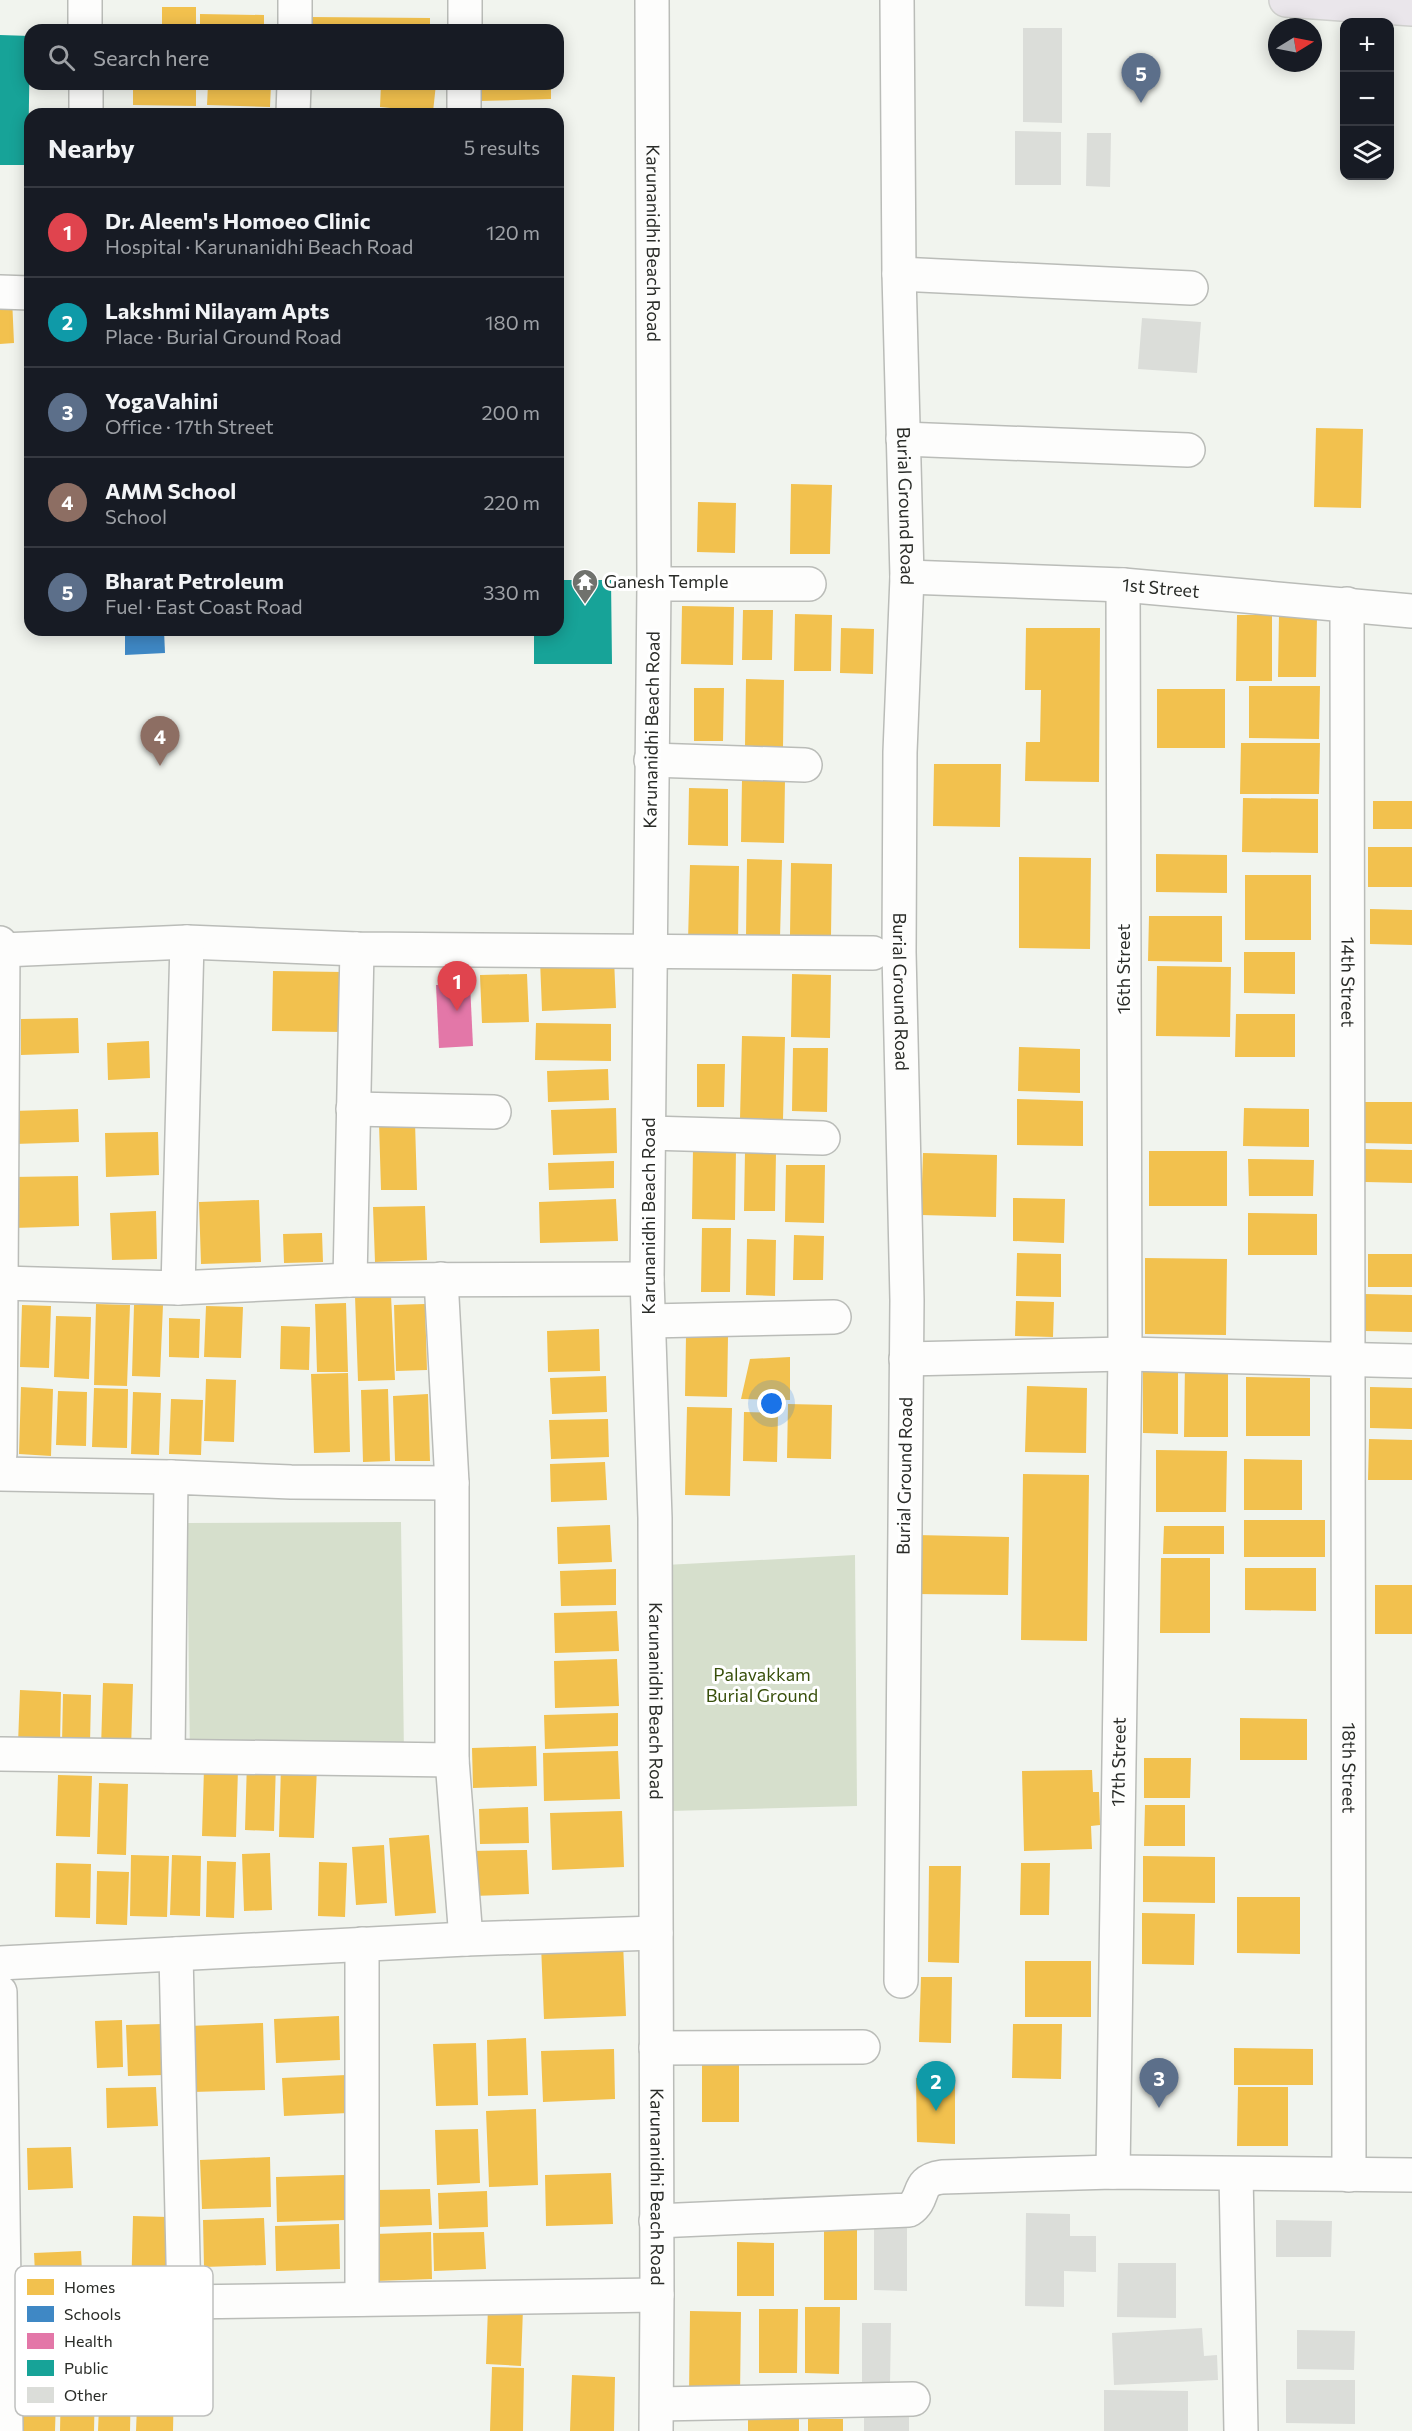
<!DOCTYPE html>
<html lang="en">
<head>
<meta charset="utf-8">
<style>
	:root { --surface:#171b24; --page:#20242c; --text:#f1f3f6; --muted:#9ea1a6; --line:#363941; --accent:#d93025 }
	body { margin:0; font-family:Commissioner,sans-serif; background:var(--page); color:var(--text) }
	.controls { position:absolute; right:18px; top:18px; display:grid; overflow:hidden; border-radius:12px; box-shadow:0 3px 15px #0003 }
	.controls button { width:54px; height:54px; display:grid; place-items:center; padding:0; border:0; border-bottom:2px solid var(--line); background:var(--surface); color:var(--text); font:30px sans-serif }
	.compass { position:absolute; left:1268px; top:18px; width:54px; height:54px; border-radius:50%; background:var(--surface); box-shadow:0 3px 15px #0003; rotate:80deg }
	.you { position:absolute; left:772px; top:1404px; width:21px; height:21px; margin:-15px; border:4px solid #fff; border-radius:50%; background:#1a73e8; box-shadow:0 0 0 9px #1a73e833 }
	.badge { display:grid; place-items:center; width:39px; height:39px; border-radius:50%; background:var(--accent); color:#fff; font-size:20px; font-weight:700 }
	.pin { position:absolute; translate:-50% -50px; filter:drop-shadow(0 2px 3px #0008) }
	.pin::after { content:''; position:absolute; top:32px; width:21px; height:18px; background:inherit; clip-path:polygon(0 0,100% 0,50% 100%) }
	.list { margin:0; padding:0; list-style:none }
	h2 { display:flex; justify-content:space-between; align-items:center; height:78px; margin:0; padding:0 24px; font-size:26px }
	h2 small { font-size:20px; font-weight:400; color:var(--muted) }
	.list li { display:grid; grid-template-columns:39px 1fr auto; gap:18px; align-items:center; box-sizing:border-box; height:90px; padding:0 24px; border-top:2px solid var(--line) }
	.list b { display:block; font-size:22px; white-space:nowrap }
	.list p { margin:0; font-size:20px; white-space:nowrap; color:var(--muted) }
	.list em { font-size:20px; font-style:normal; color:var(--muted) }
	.icon { flex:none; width:33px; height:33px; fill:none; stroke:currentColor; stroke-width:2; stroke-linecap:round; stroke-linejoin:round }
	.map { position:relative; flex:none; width:1412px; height:2431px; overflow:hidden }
	.search { position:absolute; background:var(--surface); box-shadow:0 3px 15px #0003; left:24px; top:24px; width:540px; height:66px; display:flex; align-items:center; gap:15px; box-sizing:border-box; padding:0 21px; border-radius:18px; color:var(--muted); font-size:22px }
	.panel { position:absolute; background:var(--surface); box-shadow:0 3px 15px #0003; left:24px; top:108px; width:540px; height:528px; border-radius:18px }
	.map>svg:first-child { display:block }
	.green { fill:#d6dfcc }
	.homes { fill:#f2c14e }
	.schools { fill:#3f88c5 }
	.health { fill:#e377a8 }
	.public { fill:#17a398 }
	.building { fill:#dbddd9 }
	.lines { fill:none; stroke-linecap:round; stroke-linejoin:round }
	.minor-casing { stroke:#babcb8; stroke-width:36 }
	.major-casing { stroke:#d0d1ce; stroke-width:36 }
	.minor { stroke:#fdfdfc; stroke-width:33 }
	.major { stroke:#eae6eb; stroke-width:33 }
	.labels { text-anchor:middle; stroke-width:6; stroke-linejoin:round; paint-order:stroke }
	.street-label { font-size:18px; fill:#2a2c28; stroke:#fff }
	.poi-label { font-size:18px; fill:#2a2c28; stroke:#fff; text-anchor:start }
	.park-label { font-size:18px; fill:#384f0b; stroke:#fff }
	.key { fill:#fff; stroke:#bfc0be; stroke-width:1.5 }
	.key-label { font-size:16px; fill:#2a2c28 }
</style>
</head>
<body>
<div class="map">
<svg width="1412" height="2431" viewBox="0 0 1412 2431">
	<rect width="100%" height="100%" fill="#f1f4ee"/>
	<path class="green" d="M401,1522L404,1756L190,1758L187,1523Z
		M855,1555L857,1806L670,1811L665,1565Z"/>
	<path class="homes" d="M162,7H196V30H162Z
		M200,14L264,15V30H200Z
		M310,17L430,18V30H310Z
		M133,84H196V106L133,105Z
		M208,84H271L270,107L207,105Z
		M381,84H436L433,112L380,107Z
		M478,84H551V99L479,101Z
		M205,110L264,112V114H205Z
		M12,298L14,343L0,344V299Z
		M1316,428L1363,429L1361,508L1314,507Z
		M791,484L832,485L830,554H790Z
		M698,502L736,503L735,553L697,552Z
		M682,606L734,607L733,665L681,664Z
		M743,610H773L772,660H742Z
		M795,614L832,615L831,671H794Z
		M1237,615H1272V681H1236Z
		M1279,615L1317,616L1316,677H1278Z
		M841,628L874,629L873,674L840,673Z
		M1026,628H1100L1099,782L1025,781L1026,742H1040L1041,690H1025Z
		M746,679L784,680L783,747L745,746Z
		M1249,686H1320L1319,739L1249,738Z
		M694,688H724L723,741H694Z
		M1157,689H1225V748H1157Z
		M1241,743H1320L1319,794H1240Z
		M934,764H1001L1000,827L933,826Z
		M742,779L785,780L784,843L741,842Z
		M689,788L728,789V846L688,845Z
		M1243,798L1318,799V853L1242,852Z
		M1373,801H1412V829H1373Z
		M1368,847H1412V887H1368Z
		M1156,854L1227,855V893L1156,892Z
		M1019,857L1091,858L1090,949L1019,948Z
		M747,859L782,860L780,938L746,937Z
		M791,863L832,864L831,936L790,935Z
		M690,865L739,866L738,942L688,941Z
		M1245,875H1311V940H1245Z
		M1370,909L1412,910V945L1370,944Z
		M1149,916H1222V962L1148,961Z
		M1244,952H1295V994L1244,993Z
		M614,958L616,1008L542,1011L540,960Z
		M1157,966L1231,967L1230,1037L1156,1036Z
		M273,971L343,972L342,1032L272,1031Z
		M527,974L529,1022L482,1023L480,975Z
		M792,974L831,975L830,1038L791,1037Z
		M1236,1014H1295V1057H1235Z
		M78,1018L79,1053L21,1055V1019Z
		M536,1023L611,1024V1061L535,1060Z
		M742,1036L785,1037L783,1119H740Z
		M149,1041L150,1078L108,1080L107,1043Z
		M1019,1047L1080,1049V1093L1018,1091Z
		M793,1048H828L827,1112L792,1111Z
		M697,1064H725L724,1107H697Z
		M608,1069L609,1100L548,1102L547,1071Z
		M1017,1099L1083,1101V1146L1017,1145Z
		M1360,1102H1412V1144L1360,1143Z
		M616,1108L617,1153L553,1155L551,1110Z
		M1244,1108L1309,1109V1147L1243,1146Z
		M78,1109L79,1142L14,1144L13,1111Z
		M415,1122L417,1190H381L379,1123Z
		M158,1132L159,1175L106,1177L105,1133Z
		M693,1148L736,1149L735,1220L692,1219Z
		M1365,1149L1412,1150V1183L1365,1182Z
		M745,1151L776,1152L775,1211H744Z
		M1149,1151H1227V1206H1149Z
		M923,1153L997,1155L996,1217L921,1215Z
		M1248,1159L1314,1160L1313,1196H1249Z
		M614,1161V1188L549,1190L548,1163Z
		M786,1165H825L824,1223L785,1222Z
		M78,1176L79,1226L13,1228L11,1177Z
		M1013,1198L1065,1199L1064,1243L1013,1241Z
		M616,1199L618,1241L540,1243L539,1202Z
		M259,1200L261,1262L201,1264L199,1202Z
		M425,1206L427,1260L375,1262L373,1207Z
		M156,1211L157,1259L112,1260L110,1213Z
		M1248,1213L1317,1214V1255H1248Z
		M702,1228H731L730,1292H701Z
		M322,1233L323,1262L284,1263L283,1234Z
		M794,1235L824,1236L823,1280H793Z
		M747,1239L776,1240L775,1296L746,1295Z
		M1017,1253L1061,1254V1297L1016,1296Z
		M1368,1254H1412V1287H1368Z
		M1145,1258L1227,1259L1226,1335L1145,1334Z
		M1364,1294L1412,1295V1332L1364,1331Z
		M391,1295L395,1380L358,1381L355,1296Z
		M1016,1301L1054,1302L1053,1337L1015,1336Z
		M346,1303L348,1372H317L315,1304Z
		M96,1304L130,1305L127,1386L94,1385Z
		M425,1304L427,1370L396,1371L394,1305Z
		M22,1305L51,1306L49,1368L20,1367Z
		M134,1305H163L160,1377L132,1376Z
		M206,1306L243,1307L241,1358L204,1357Z
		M56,1316L91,1317L89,1379L54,1377Z
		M169,1318L200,1319L199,1358L169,1357Z
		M281,1326L310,1327L309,1370L280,1369Z
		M599,1329L600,1371L548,1372L547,1331Z
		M686,1336L728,1337L727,1397L685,1396Z
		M790,1357V1400L741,1399L750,1359Z
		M1185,1363L1228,1364V1437H1184Z
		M1143,1368L1178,1369V1434L1143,1433Z
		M348,1373L350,1452L314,1453L311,1374Z
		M606,1376L607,1412L552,1414L550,1378Z
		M1246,1377L1310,1378V1436H1246Z
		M206,1379L236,1380L234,1442L204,1441Z
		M1027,1386L1087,1388L1086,1453L1025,1452Z
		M21,1387L53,1389L51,1456L19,1454Z
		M1370,1387L1412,1388V1429L1370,1428Z
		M94,1388L128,1389L127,1448L92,1447Z
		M388,1389L390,1461L363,1462L361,1390Z
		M58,1391L87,1392L86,1446L56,1445Z
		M133,1392L161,1393L159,1455L131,1454Z
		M428,1394L430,1461H395L393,1396Z
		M171,1399L203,1400L201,1455L169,1454Z
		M788,1404L832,1405L831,1459L787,1458Z
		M687,1407L732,1408L730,1496L685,1495Z
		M744,1412L778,1413L777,1462L743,1461Z
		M608,1419L609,1457L551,1459L549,1420Z
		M1369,1439L1412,1440V1480H1368Z
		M1156,1450L1227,1451L1226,1512H1156Z
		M1244,1459L1302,1460V1510H1244Z
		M605,1462L607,1500L551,1502L550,1464Z
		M1023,1474L1089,1475L1087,1641L1021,1640Z
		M1244,1520H1325V1557H1244Z
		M610,1525L612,1562L558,1564L557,1527Z
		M1164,1526H1224V1554H1163Z
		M916,1535L1009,1537L1008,1595L915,1594Z
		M1161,1558H1210V1633H1160Z
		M1245,1568H1316V1611L1245,1610Z
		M616,1569V1605L561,1606L560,1571Z
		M1375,1585H1412V1634H1375Z
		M617,1611L619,1651L555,1653L554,1613Z
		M617,1659L619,1706L555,1708L554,1661Z
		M103,1683L133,1684L131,1749L101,1748Z
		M20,1690L61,1692L60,1745L18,1744Z
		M63,1694L91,1695L90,1744H62Z
		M618,1713V1746L545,1749L544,1715Z
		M1240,1718L1307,1719V1760H1240Z
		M536,1746L537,1786L473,1788L472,1748Z
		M618,1751L620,1799L544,1801L543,1753Z
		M1144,1758H1191L1190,1798H1144Z
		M247,1761L276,1762L274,1831L245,1830Z
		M281,1766L317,1767L314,1838L279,1837Z
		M204,1768L238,1769L236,1837L202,1836Z
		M1092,1770L1093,1792H1099L1100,1825L1091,1826L1092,1849L1024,1851L1022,1771Z
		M58,1775L92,1776L90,1837L56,1836Z
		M99,1783L128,1784L126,1855L97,1854Z
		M1145,1805H1185V1846H1144Z
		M528,1807L529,1843L480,1844L479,1809Z
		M622,1811L624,1867L552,1870L550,1813Z
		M429,1835L436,1913L395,1916L389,1838Z
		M384,1845L387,1903L356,1905L352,1847Z
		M527,1850L529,1894L473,1896L471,1851Z
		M270,1853L272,1910L244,1911L242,1854Z
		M131,1855L169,1856L167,1917L130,1916Z
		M172,1855L201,1856L200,1916L170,1915Z
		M1143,1856L1215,1857V1903L1143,1902Z
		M207,1861L236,1862L234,1918L206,1917Z
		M319,1862L347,1863L345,1917L318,1916Z
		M56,1863L91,1864L90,1918L55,1917Z
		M1021,1863H1050L1049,1915H1020Z
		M929,1866H961L959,1963L928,1962Z
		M97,1871L129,1872L127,1925L96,1924Z
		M1237,1897H1300V1954L1237,1953Z
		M1142,1913L1195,1914L1194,1965L1142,1964Z
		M623,1942L626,2016L544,2019L541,1945Z
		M1025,1961H1091V2017H1025Z
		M921,1977H952L951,2043L919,2042Z
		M339,2016L340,2060L276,2063L274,2019Z
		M122,2020L123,2067L97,2068L95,2021Z
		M263,2023L265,2090L192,2092L189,2026Z
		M162,2024L164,2075L128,2076L126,2025Z
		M1013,2024H1062L1061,2079L1012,2078Z
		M526,2038L528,2095L488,2096L487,2040Z
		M476,2043L478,2105L436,2106L433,2044Z
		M1234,2048L1313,2049V2085H1234Z
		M614,2049L615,2099L543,2102L541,2051Z
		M702,2060L739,2061V2122H702Z
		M346,2075L348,2113L284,2116L282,2078Z
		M916,2078L955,2080V2144L917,2142Z
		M156,2087L158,2126L107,2128L106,2088Z
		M1238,2087H1288V2146H1237Z
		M536,2109L538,2185L489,2187L486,2111Z
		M478,2129L480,2183L437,2185L435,2130Z
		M71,2147L73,2188L28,2190L27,2148Z
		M270,2157L271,2207L202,2209L200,2160Z
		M611,2173L613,2224L546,2226L545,2175Z
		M344,2175L345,2220L277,2222L276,2177Z
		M430,2189L432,2225L378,2227L377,2190Z
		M487,2191L488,2227L439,2229L438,2193Z
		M133,2216L168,2217L165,2299L131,2298Z
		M264,2218L266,2265L204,2267L203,2220Z
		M339,2224L340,2269L276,2271L275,2226Z
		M824,2228H857V2300H824Z
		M431,2232L432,2279L377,2281L375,2234Z
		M484,2232L486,2269L434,2271L433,2233Z
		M737,2242L774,2243V2296H737Z
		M81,2251L83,2293L36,2294L34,2253Z
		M488,2307L523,2308L521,2366L486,2364Z
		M805,2307H840L839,2374L805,2373Z
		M759,2309H798L797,2373H759Z
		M690,2311L741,2312L740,2396H689Z
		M492,2367L524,2368L523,2431H490Z
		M572,2375L615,2377L614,2431H570Z
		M138,2381L174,2382L173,2431H136Z
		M100,2382L131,2383L130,2431H98Z
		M61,2384L95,2385L94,2431H60Z
		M19,2398L56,2399L55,2431H19Z
		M748,2414H799V2431H748Z
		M808,2419H843V2431H808Z"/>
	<path class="schools" d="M125,630H164L165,653L125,655Z"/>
	<path class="health" d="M470,983L473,1046L439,1048L436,985Z"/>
	<path class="public" d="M0,35L30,36L28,165H0Z
		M558,580H611L612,664H534V630H558Z"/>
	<path class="building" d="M1023,28H1062V123L1023,122Z
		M1015,131L1061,132V185H1015Z
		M1087,133H1111L1110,187L1086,186Z
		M1142,318L1201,322L1197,373L1138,369Z
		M1026,2213L1070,2214V2236H1096V2272L1064,2271V2307L1025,2306Z
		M1276,2220L1332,2221L1331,2257H1276Z
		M874,2226L907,2227V2291L874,2290Z
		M1118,2263H1176V2318L1117,2317Z
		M862,2323H891L890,2384H862Z
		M1202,2328L1204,2356L1217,2355L1218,2380L1114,2385L1112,2333Z
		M1297,2330L1355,2331L1354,2370L1297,2369Z
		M1286,2380H1355V2424L1286,2423Z
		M1104,2390L1188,2391V2431H1104Z
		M864,2414H909V2431H864Z"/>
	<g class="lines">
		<g class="minor-casing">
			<g id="minor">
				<path d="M85,0V30"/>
				<path id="s1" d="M652,0L654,584L647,1279L655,1518L657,2295L656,2431"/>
				<path id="s2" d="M897,0L899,274L907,577L900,752L899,952L907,1300L901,1981"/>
				<path d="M295,30V0"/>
				<path d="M465,30V0"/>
				<path d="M86,84V114"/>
				<path d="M293,114L294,84"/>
				<path d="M464,114V84"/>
				<path d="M899,274L1191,288"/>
				<path d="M0,292L30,293"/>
				<path d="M903,439L1188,450"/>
				<path id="s3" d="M907,577L1123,585L1412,611"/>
				<path d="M654,584H809"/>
				<path id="s4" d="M1347,604L1349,2175"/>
				<path d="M651,760L805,765"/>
				<path d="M0,943L3,950L0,1454"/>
				<path d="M3,950L187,942L357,949L873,953"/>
				<path d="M353,1109L494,1112"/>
				<path d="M649,1133L823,1138"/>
				<path d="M441,1279L452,1483V1760L466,1939"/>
				<path d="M350,1280L357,949"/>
				<path d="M2,1283L178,1288L350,1280L647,1279"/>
				<path d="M178,1288L187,942"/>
				<path d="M649,1321L834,1317"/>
				<path d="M906,1359L1125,1354L1412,1361"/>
				<path d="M0,1474L171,1477"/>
				<path d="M0,1754L452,1760"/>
				<path d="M168,1756L171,1477L291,1482L452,1483"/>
				<path d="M176,1954L184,2302"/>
				<path d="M0,1963L466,1939L656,1933"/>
				<path d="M0,1992L6,2431"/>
				<path d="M656,2048L863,2047"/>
				<path id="s5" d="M1113,2172L1125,1354L1123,585"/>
				<path d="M1236,2174L1241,2431"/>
				<path d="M656,2221L909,2210C927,2198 914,2181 942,2177L1113,2172L1412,2175"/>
				<path d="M362,2299V1944"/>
				<path d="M3,2300L184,2302L657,2295"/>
				<path d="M657,2404L913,2399"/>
			</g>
		</g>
		<g class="major-casing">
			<path id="major" d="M1286,0L1412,9"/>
		</g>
		<use href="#minor" class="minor"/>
		<use href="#major" class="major"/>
	</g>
	<defs>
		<g id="temple-pin" transform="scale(1.35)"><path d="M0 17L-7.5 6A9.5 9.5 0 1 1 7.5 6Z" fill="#70726d" stroke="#fff"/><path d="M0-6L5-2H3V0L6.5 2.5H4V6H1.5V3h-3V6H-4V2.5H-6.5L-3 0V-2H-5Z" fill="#fff"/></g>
	</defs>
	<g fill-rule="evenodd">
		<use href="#temple-pin" x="585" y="582"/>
	</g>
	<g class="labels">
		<g class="street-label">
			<text dy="6" stroke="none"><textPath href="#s1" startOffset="243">Karunanidhi Beach Road</textPath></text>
			<text dy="6" stroke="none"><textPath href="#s2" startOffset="506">Burial Ground Road</textPath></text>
			<text dy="6" stroke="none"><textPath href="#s3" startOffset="254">1st Street</textPath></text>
			<text transform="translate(652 730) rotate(-89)" y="6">Karunanidhi Beach Road</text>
			<text transform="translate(1124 969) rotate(-90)" y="6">16th Street</text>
			<text dy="6" stroke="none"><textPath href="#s4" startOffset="378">14th Street</textPath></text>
			<text dy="6" stroke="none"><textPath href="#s2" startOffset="992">Burial Ground Road</textPath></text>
			<text transform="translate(649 1216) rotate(-90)" y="6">Karunanidhi Beach Road</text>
			<text transform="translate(905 1476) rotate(-89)" y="6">Burial Ground Road</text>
			<text dy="6" stroke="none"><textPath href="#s1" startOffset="1701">Karunanidhi Beach Road</textPath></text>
			<text dy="6" stroke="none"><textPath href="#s5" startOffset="410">17th Street</textPath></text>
			<text dy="6" stroke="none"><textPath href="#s4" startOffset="1164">18th Street</textPath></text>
			<text dy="6" stroke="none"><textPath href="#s1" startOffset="2187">Karunanidhi Beach Road</textPath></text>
		</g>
		<g class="poi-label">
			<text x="604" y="588">Ganesh Temple</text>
		</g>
		<g class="park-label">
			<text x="762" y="1681">Palavakkam<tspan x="762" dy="21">Burial Ground</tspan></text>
		</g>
	</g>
	<rect x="15" y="2266" width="198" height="150" rx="9" class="key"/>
	<rect x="27" y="2279" width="27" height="16" fill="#f2c14e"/>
	<rect x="27" y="2306" width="27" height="16" fill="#3f88c5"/>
	<rect x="27" y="2333" width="27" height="16" fill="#e377a8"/>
	<rect x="27" y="2360" width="27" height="16" fill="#17a398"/>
	<rect x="27" y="2387" width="27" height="16" fill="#dbddd9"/>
	<g class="key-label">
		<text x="64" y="2293">Homes</text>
		<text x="64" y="2320">Schools</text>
		<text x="64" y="2347">Health</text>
		<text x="64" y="2374">Public</text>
		<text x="64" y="2401">Other</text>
	</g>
</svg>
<div class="controls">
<button>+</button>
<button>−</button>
<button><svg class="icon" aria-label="layers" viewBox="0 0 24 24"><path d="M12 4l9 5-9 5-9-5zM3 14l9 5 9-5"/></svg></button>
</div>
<svg class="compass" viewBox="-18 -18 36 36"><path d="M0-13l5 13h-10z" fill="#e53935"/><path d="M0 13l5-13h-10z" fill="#9ea1a6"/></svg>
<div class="you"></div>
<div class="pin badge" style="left:457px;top:1011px;background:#e0444e">1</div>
<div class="pin badge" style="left:936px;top:2111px;background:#0f9aa8">2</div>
<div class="pin badge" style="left:1159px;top:2108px;background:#5c6f8a">3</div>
<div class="pin badge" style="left:160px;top:766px;background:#8d6e63">4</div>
<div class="pin badge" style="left:1141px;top:103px;background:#5c6f8a">5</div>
<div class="search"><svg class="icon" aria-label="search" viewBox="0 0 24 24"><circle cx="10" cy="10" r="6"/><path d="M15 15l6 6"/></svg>Search here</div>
<section class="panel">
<h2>Nearby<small>5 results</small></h2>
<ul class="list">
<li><span class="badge" style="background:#e0444e">1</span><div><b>Dr. Aleem's Homoeo Clinic</b><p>Hospital · Karunanidhi Beach Road</p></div><em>120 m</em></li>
<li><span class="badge" style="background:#0f9aa8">2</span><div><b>Lakshmi Nilayam Apts</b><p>Place · Burial Ground Road</p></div><em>180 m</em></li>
<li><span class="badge" style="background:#5c6f8a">3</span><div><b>YogaVahini</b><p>Office · 17th Street</p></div><em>200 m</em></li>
<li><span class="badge" style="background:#8d6e63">4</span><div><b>AMM School</b><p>School</p></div><em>220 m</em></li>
<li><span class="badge" style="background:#5c6f8a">5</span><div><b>Bharat Petroleum</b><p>Fuel · East Coast Road</p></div><em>330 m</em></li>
</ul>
</section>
</div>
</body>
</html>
